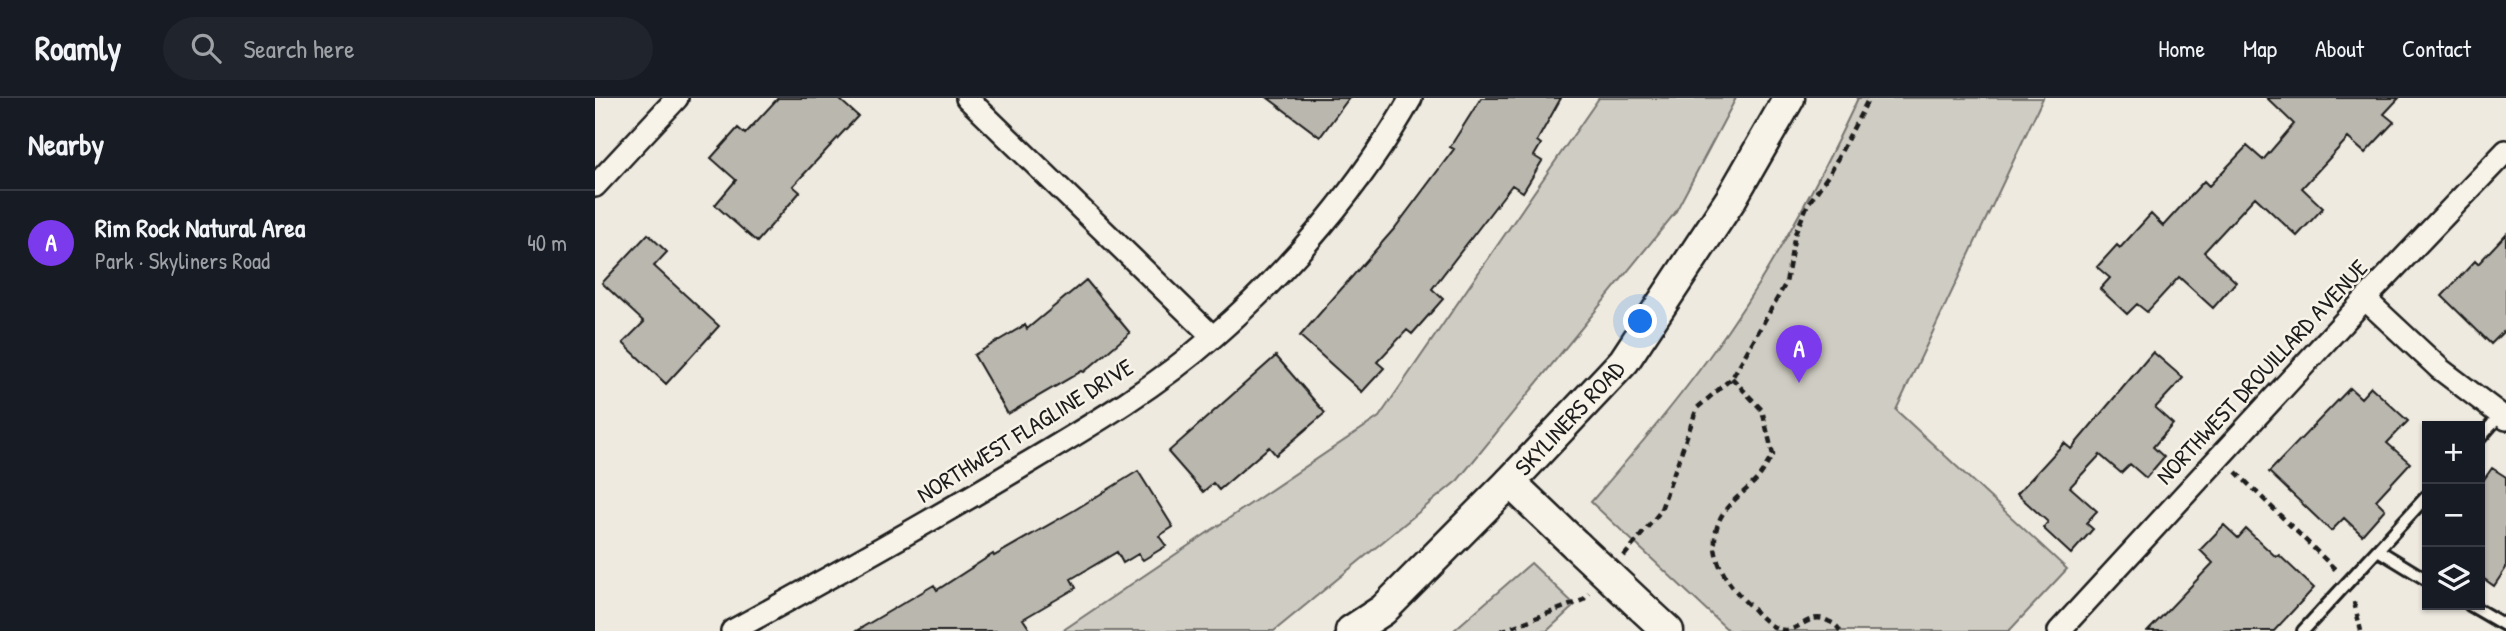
<!DOCTYPE html>
<html lang="en">
<head>
<meta charset="utf-8">
<style>
	:root { --surface:#171b24; --page:#20242c; --text:#f1f3f6; --muted:#9ea1a6; --line:#363941; --accent:#7c3aed }
	body { margin:0; font-family:"Patrick Hand",sans-serif; background:var(--page); color:var(--text) }
	.controls { position:absolute; right:21px; bottom:21px; display:grid; overflow:hidden; border-radius:0px; box-shadow:0 2px 5px #0004 }
	.controls button { width:63px; height:63px; display:grid; place-items:center; padding:0; border:0; border-bottom:2px solid var(--line); background:var(--surface); color:var(--text); font:35px sans-serif }
	.you { position:absolute; left:1046px; top:224px; width:24px; height:24px; margin:-18px; border:5px solid #fff; border-radius:50%; background:#1a73e8; box-shadow:0 0 0 10px #1a73e833 }
	.badge { display:grid; place-items:center; width:46px; height:46px; border-radius:50%; background:var(--accent); color:#fff; font-size:23px; font-weight:700 }
	.pin { position:absolute; translate:-50% -58px; filter:drop-shadow(0 2px 4px #0008) }
	.pin::after { content:''; position:absolute; top:37px; width:24px; height:21px; background:inherit; clip-path:polygon(0 0,100% 0,50% 100%) }
	.list { margin:0; padding:0; list-style:none }
	h2 { display:flex; justify-content:space-between; align-items:center; height:91px; margin:0; padding:0 28px; font-size:30px }
	h2 small { font-size:23px; font-weight:400; color:var(--muted) }
	.list li { display:grid; grid-template-columns:46px 1fr auto; gap:21px; align-items:center; box-sizing:border-box; height:105px; padding:0 28px; border-top:2px solid var(--line) }
	.list b { display:block; font-size:26px; white-space:nowrap }
	.list p { margin:0; font-size:23px; white-space:nowrap; color:var(--muted) }
	.list em { font-size:23px; font-style:normal; color:var(--muted) }
	.icon { flex:none; width:38px; height:38px; fill:none; stroke:currentColor; stroke-width:2; stroke-linecap:round; stroke-linejoin:round }
	.map { position:relative; flex:none; width:1911px; height:533px; overflow:hidden }
	header { display:flex; align-items:center; gap:42px; box-sizing:border-box; height:98px; padding:0 35px; background:var(--surface); border-bottom:2px solid var(--line) }
	header strong { font-size:33px }
	nav { display:flex; gap:38px; margin-inline-start:auto; font-size:24px }
	.search { width:490px; height:63px; background:var(--page); display:flex; align-items:center; gap:18px; box-sizing:border-box; padding:0 24px; border-radius:38px; color:var(--muted); font-size:26px }
	main { display:flex }
	aside { flex:1; background:var(--surface) }
	.map>svg:first-child { display:block }
	.green { fill:#cfccc3; stroke:#767470; stroke-width:2 }
	.building { fill:#bab7af; stroke:#1c1c1c; stroke-width:2 }
	.lines { fill:none; stroke-linecap:round; stroke-linejoin:round }
	.lane-casing { stroke:#1c1c1c; stroke-width:16 }
	.street-casing { stroke:#1c1c1c; stroke-width:26 }
	.secondary-casing { stroke:#1c1c1c; stroke-width:35 }
	.path { stroke:#1c1c1c; stroke-width:4.5; stroke-dasharray:7 5; stroke-linecap:butt }
	.lane { stroke:#f7f3e8; stroke-width:10 }
	.street { stroke:#f7f3e8; stroke-width:21 }
	.secondary { stroke:#f7f3e8; stroke-width:30 }
	.secondary-bridge-casing { stroke:#1c1c1c; stroke-width:35; stroke-linecap:butt }
	.secondary-bridge { stroke:#f7f3e8; stroke-width:30 }
	.labels { text-anchor:middle; stroke-width:5; stroke-linejoin:round; paint-order:stroke }
	.street-label { font-size:24px; fill:#1c1c1c; stroke:#f7f3e8 }
</style>
</head>
<body>
<header>
<strong>Roamly</strong>
<div class="search"><svg class="icon" aria-label="search" viewBox="0 0 24 24"><circle cx="10" cy="10" r="6"/><path d="M15 15l6 6"/></svg>Search here</div>
<nav><a>Home</a><a>Map</a><a>About</a><a>Contact</a></nav>
</header>
<main>
<aside>
<h2>Nearby<small></small></h2>
<ul class="list">
<li><span class="badge">A</span><div><b>Rim Rock Natural Area</b><p>Park · Skyliners Road</p></div><em>40 m</em></li>
</ul>
</aside>
<div class="map">
<svg width="1911" height="533" viewBox="0 0 1911 533">
	<rect width="100%" height="100%" fill="#eeeae0"/>
	<filter id="ink" filterUnits="userSpaceOnUse"><feTurbulence type="fractalNoise" baseFrequency=".0143" numOctaves="2"/><feDisplacementMap in="SourceGraphic" scale="14" xChannelSelector="R" yChannelSelector="G"/><feConvolveMatrix kernelMatrix="1 2 1 2 8 2 1 2 1" color-interpolation-filters="sRGB"/></filter>
	<g filter="url(#ink)">
		<path class="green" d="M1004,0H1141L1080,115L863,382L679,533H467L784,319Z
			M1263,0H1448L1301,312L1472,471L1414,533H1134L996,404C1037,357 1077,310 1114,259C1173,179 1221,90 1263,0Z
			M936,465L980,507L952,533H858Z"/>
		<path class="building" d="M183,0H243L263,18L198,88L205,94L162,144L120,107L141,82L116,60L143,30L150,36Z
			M673,0H754L725,39Z
			M886,0H966L942,43L946,46L939,58L947,63L928,94L917,87L837,191L848,201L817,236L812,232L782,264L789,270L767,294L705,238L799,131L859,51L855,49Z
			M1672,0H1804L1789,16L1799,24L1770,55L1753,40L1707,90L1728,110L1702,138L1660,99L1609,154L1641,184L1618,210L1584,179L1552,214L1542,206L1532,216L1505,191L1515,180L1502,169L1522,147L1525,150L1556,116L1568,128L1609,83L1614,88L1652,48L1668,62L1699,26Z
			M53,136L72,154L59,168L124,228L71,286L28,245L49,224L7,185Z
			M1911,136V231L1896,246L1847,198L1880,163L1883,166Z
			M491,182L535,235L489,274L487,273L413,316L379,257L430,227L432,231Z
			M1558,254L1588,280L1560,310L1578,326L1558,349L1569,359L1551,380L1535,366L1526,375L1505,357L1475,389L1502,413L1491,425L1498,431L1476,456L1448,430L1453,424L1422,396L1469,345L1476,351Z
			M681,258L730,315L681,357L674,349L624,392L618,385L608,394L573,354Z
			M1776,289L1813,323L1792,345L1815,365L1781,402L1790,411L1767,437L1749,420L1736,433L1674,374L1755,290L1766,300Z
			M1897,370L1911,379V470L1899,488L1885,478V387Z
			M543,373L578,429L564,438L571,448L548,462L543,456L528,465L522,454L476,481L481,490L428,521L436,533H261L339,487L342,492L398,456L399,458L478,413Z
			M1629,427L1643,440L1651,431L1681,459L1684,457L1719,490L1679,533H1553L1618,465L1605,452Z"/>
		<g class="lines">
			<g class="lane-casing">
				<path id="lane" d="M1885,340L1906,316
					M1783,452L1832,482
					M1875,507L1911,528
					M1708,533L1832,398"/>
			</g>
			<g class="street-casing">
				<path id="street" d="M372,0L618,239
					M0,88L82,0
					M1770,201L1845,271L1911,321
					M137,533C234,480 331,426 426,369C493,329 560,290 618,239C694,173 767,87 816,0
					M1464,533L1770,201L1911,53"/>
			</g>
			<g class="secondary-casing">
				<g id="secondary">
					<path d="M915,384L982,448"/>
					<path d="M1047,509L1073,533"/>
					<path id="s1" d="M756,533L788,512L915,384L1029,263L1136,101L1194,0"/>
				</g>
			</g>
			<path class="path" d="M1137,280L1167,312L1178,357C1173,364 1169,373 1163,380C1151,394 1132,404 1124,423C1110,459 1134,488 1158,511C1166,519 1176,531 1189,532C1206,533 1215,513 1233,523C1239,526 1242,527 1245,533
				M1641,374L1742,473
				M1029,458L1065,414L1102,310L1137,280L1191,185L1200,136L1213,106L1235,75L1274,0
				M1759,504L1766,533
				M906,533L988,502L994,495"/>
			<use href="#lane" class="lane"/>
			<use href="#street" class="street"/>
			<use href="#secondary" class="secondary"/>
			<g class="secondary-bridge-casing">
				<path id="secondary-bridge" d="M982,448L1047,509"/>
			</g>
			<use href="#secondary-bridge" class="secondary-bridge"/>
		</g>
	</g>
	<g class="labels">
		<g class="street-label">
			<text transform="translate(1667 274) rotate(-47)" y="8">NORTHWEST DROUILLARD AVENUE</text>
			<text dy="8" stroke="none"><textPath href="#s1" startOffset="306">SKYLINERS ROAD</textPath></text>
			<text transform="translate(430 333) rotate(-32)" y="8">NORTHWEST FLAGLINE DRIVE</text>
		</g>
	</g>
</svg>
<div class="controls">
<button>+</button>
<button>−</button>
<button><svg class="icon" aria-label="layers" viewBox="0 0 24 24"><path d="M12 4l9 5-9 5-9-5zM3 14l9 5 9-5"/></svg></button>
</div>
<div class="you"></div>
<div class="pin badge" style="left:1204px;top:285px">A</div>
</div>
</main>
</body>
</html>
